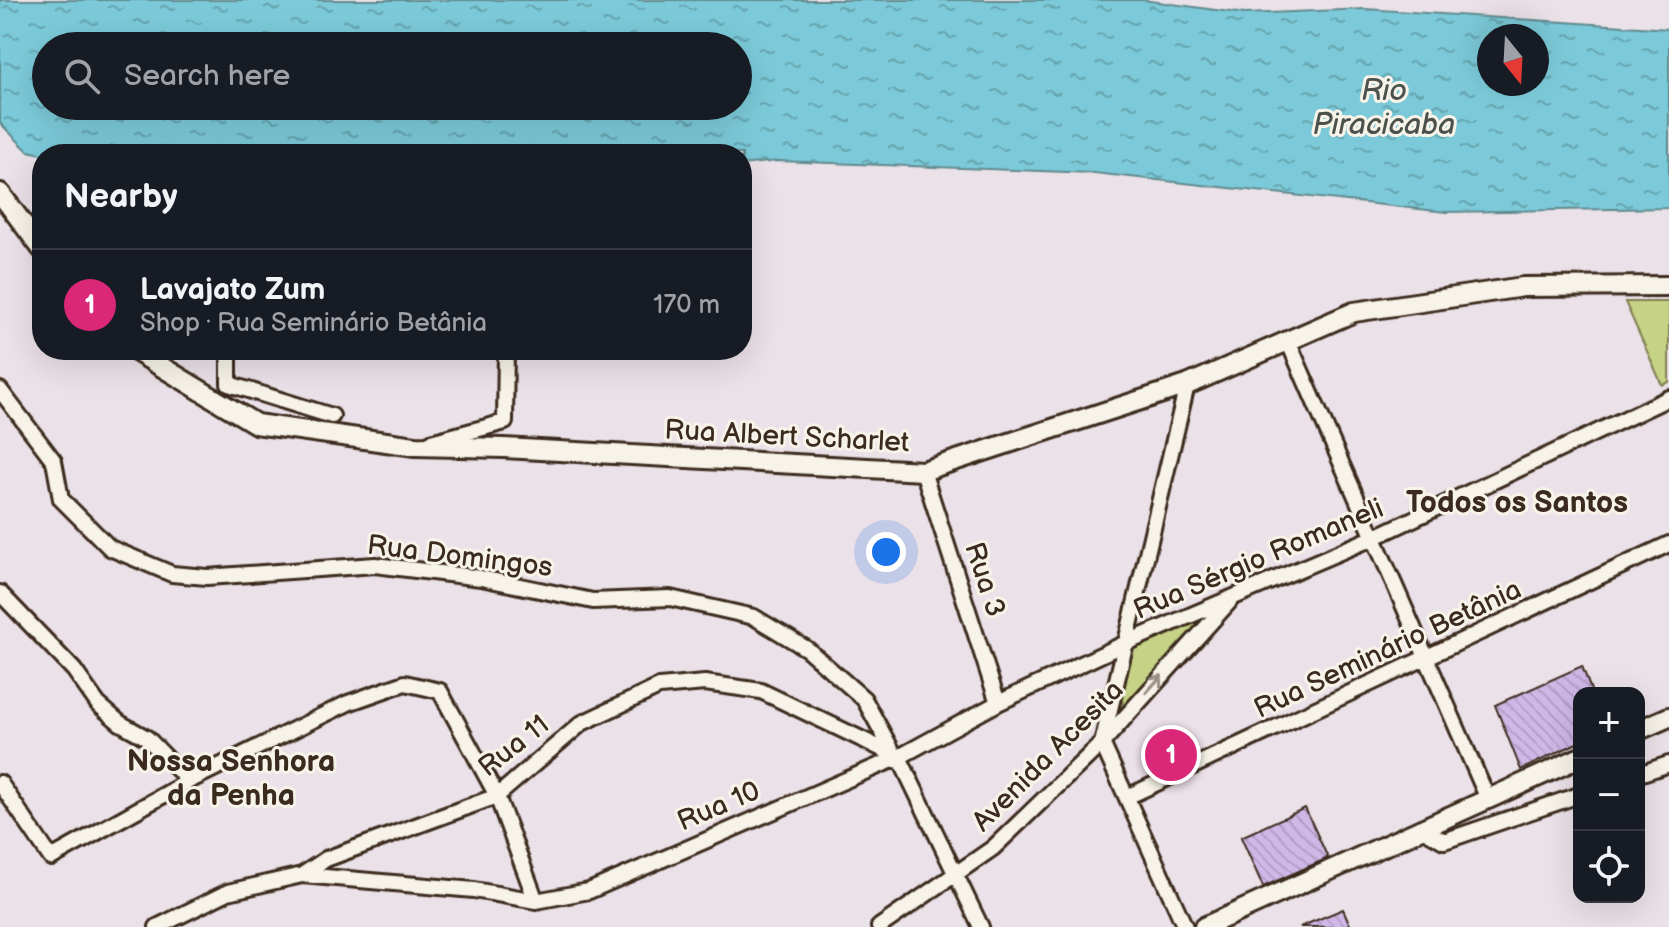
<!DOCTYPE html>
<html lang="en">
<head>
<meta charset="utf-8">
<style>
	:root { --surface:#171b24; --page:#20242c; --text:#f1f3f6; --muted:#9ea1a6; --line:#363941; --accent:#db2777 }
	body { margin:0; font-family:"Balsamiq Sans",sans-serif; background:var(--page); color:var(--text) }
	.controls { position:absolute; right:24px; bottom:24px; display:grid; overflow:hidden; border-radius:16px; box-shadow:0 8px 32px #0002 }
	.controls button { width:72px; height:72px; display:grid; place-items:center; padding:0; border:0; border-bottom:2px solid var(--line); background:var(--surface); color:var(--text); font:40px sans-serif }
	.compass { position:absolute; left:1477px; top:24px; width:72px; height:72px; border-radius:50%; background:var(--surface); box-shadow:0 8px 32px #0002; rotate:162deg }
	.you { position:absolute; left:886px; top:552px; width:28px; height:28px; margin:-20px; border:6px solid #fff; border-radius:50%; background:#1a73e8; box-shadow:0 0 0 12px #1a73e833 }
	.badge { display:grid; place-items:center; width:52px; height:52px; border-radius:50%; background:var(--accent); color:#fff; font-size:26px; font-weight:700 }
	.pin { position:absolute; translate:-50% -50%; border:4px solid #fff; box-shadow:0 2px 8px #0006 }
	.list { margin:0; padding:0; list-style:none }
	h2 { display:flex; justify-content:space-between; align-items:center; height:104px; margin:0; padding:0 32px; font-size:34px }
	h2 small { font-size:26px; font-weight:400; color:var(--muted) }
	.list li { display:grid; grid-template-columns:52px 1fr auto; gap:24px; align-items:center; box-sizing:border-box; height:112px; padding:0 32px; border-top:2px solid var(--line) }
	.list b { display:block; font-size:30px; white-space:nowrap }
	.list p { margin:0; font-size:26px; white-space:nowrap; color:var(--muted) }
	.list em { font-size:26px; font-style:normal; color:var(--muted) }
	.icon { flex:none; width:44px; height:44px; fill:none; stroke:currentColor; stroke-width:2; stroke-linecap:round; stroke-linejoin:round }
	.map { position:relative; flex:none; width:1669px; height:927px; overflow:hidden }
	.search { position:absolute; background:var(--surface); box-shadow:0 8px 32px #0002; left:32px; top:32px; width:720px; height:88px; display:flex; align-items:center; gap:20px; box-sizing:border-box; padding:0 28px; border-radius:44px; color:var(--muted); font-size:30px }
	.panel { position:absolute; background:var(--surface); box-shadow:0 8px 32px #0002; left:32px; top:144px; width:720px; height:216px; border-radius:32px }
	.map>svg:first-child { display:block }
	.green { fill:#c6d285; stroke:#807e52; stroke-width:2 }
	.water { fill:url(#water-ripples); stroke:#618a8e; stroke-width:2; fill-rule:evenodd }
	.building { fill:url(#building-back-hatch); stroke:#3b2a1e; stroke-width:2 }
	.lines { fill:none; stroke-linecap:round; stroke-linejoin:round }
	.minor-casing { stroke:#3b2a1e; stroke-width:20 }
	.major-casing { stroke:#3b2a1e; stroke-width:24 }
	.minor { stroke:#f7f3e8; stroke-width:14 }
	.major { stroke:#f7f3e8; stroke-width:18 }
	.oneway { stroke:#998e83 }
	.labels { text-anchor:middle; stroke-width:6; stroke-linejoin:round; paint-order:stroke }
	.street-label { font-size:28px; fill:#3b2a1e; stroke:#f7f3e8 }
	.water-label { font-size:30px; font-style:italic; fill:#4b524d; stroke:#f7f3e8 }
	.neighbourhood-label { font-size:30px; font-weight:bold; fill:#3b2a1e; stroke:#f7f3e8 }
</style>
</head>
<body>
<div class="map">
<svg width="1669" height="927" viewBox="0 0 1669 927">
	<defs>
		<pattern id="water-ripples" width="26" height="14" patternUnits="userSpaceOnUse" patternTransform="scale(2)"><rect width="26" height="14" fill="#7bcad9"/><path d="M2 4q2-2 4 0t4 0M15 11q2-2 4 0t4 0" fill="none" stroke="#66a4af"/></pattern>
		<pattern id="building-back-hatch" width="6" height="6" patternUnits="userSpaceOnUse" patternTransform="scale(2)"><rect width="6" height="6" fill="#cfb8e7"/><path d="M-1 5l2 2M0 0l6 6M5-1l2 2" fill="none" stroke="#b39ec6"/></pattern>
	</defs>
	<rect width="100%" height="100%" fill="#ebe1e8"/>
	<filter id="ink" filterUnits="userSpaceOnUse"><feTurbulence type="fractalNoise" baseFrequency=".0125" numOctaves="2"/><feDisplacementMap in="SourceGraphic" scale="16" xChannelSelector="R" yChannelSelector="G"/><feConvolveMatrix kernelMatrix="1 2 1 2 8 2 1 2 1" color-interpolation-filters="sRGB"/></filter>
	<g filter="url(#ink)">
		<path class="green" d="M1625,302H1669V382L1662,385Z
			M1209,614L1122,709L1126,668L1137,642Z"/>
		<path class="water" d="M0,0H1143L1245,14L1366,9L1669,29V208L1446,212L1094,173L778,161L742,165V154H42L28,151L0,123ZM1489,36H1537V84H1489ZM46,46H738V106H46Z"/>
		<path class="building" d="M1582,666L1592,693H1579V742L1521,770L1495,705Z
			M1305,808L1328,858L1263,887L1241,837Z
			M1343,909L1351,927H1300Z"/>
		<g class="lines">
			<g class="minor-casing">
				<path id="minor" d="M1288,341L1488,799
					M229,350V384L332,416
					M0,390L54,461L61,499L110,548L172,574L207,577L375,565L481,578L593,601L670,598L754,617L807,649L864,699L894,754
					M431,442L505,422L506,350
					M923,471L998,703
					M0,593L74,670L98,704L120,723L147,738L189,781
					M1103,739L1187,385
					M1102,743L1185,927
					M1639,774L1669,764
					M0,783L51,858L189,781L348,703L405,683L440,691L497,796L536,901
					M1127,797L1669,544
					M1424,830L1444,841L1579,795
					M302,875L474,890L536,901L589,891L899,757L998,703L1128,642L1375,537L1669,398
					M157,927L228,892L302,875L326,859L497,796L582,723L659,687L705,683L761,691L899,757L981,927
					M879,927L993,848L1102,743L1229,602"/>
			</g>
			<g class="major-casing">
				<path id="major" d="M0,193L42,249
					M134,350L256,424L415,446L504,448L923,471L1187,385L1354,312L1523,287L1669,286
					M1639,730L1669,717
					M1204,927L1579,758"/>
			</g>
			<use href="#minor" class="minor"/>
			<use href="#major" class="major"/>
		</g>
		<defs><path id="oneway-shaft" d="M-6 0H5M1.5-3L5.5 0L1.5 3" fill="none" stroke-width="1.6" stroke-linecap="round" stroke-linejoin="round" transform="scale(2)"/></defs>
		<use class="oneway" href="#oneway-shaft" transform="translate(1154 684) rotate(-48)"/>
	</g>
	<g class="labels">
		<g class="street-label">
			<text transform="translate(787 435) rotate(3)" y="10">Rua Albert Scharlet</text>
			<text transform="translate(460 555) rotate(7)" y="10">Rua Domingos</text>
			<text transform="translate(1258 558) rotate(-23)" y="10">Rua Sérgio Romaneli</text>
			<text transform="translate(986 579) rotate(72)" y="10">Rua 3</text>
			<text transform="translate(1387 648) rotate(-25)" y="10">Rua Seminário Betânia</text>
			<text transform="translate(513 745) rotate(-38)" y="10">Rua 11</text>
			<text transform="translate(1047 755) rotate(-45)" y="10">Avenida Acesita</text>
			<text transform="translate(718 805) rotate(-23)" y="10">Rua 10</text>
		</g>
		<g class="water-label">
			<text x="1384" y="100">Rio<tspan x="1384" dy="34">Piracicaba</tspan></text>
		</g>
		<g class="neighbourhood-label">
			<text x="1517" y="512">Todos os Santos</text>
			<text x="231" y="771">Nossa Senhora<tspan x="231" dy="34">da Penha</tspan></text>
		</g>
	</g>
</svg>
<div class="controls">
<button>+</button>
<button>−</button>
<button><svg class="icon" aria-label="locate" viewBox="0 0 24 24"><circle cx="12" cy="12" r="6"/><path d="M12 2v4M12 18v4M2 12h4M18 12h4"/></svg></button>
</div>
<svg class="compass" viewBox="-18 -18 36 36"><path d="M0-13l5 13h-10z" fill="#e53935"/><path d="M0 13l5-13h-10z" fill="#9ea1a6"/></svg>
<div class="you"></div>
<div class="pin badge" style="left:1171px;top:755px">1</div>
<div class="search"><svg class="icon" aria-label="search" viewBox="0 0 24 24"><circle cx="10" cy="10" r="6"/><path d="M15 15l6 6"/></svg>Search here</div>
<section class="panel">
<h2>Nearby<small></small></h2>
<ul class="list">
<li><span class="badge">1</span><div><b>Lavajato Zum</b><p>Shop · Rua Seminário Betânia</p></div><em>170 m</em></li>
</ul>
</section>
</div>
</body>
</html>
